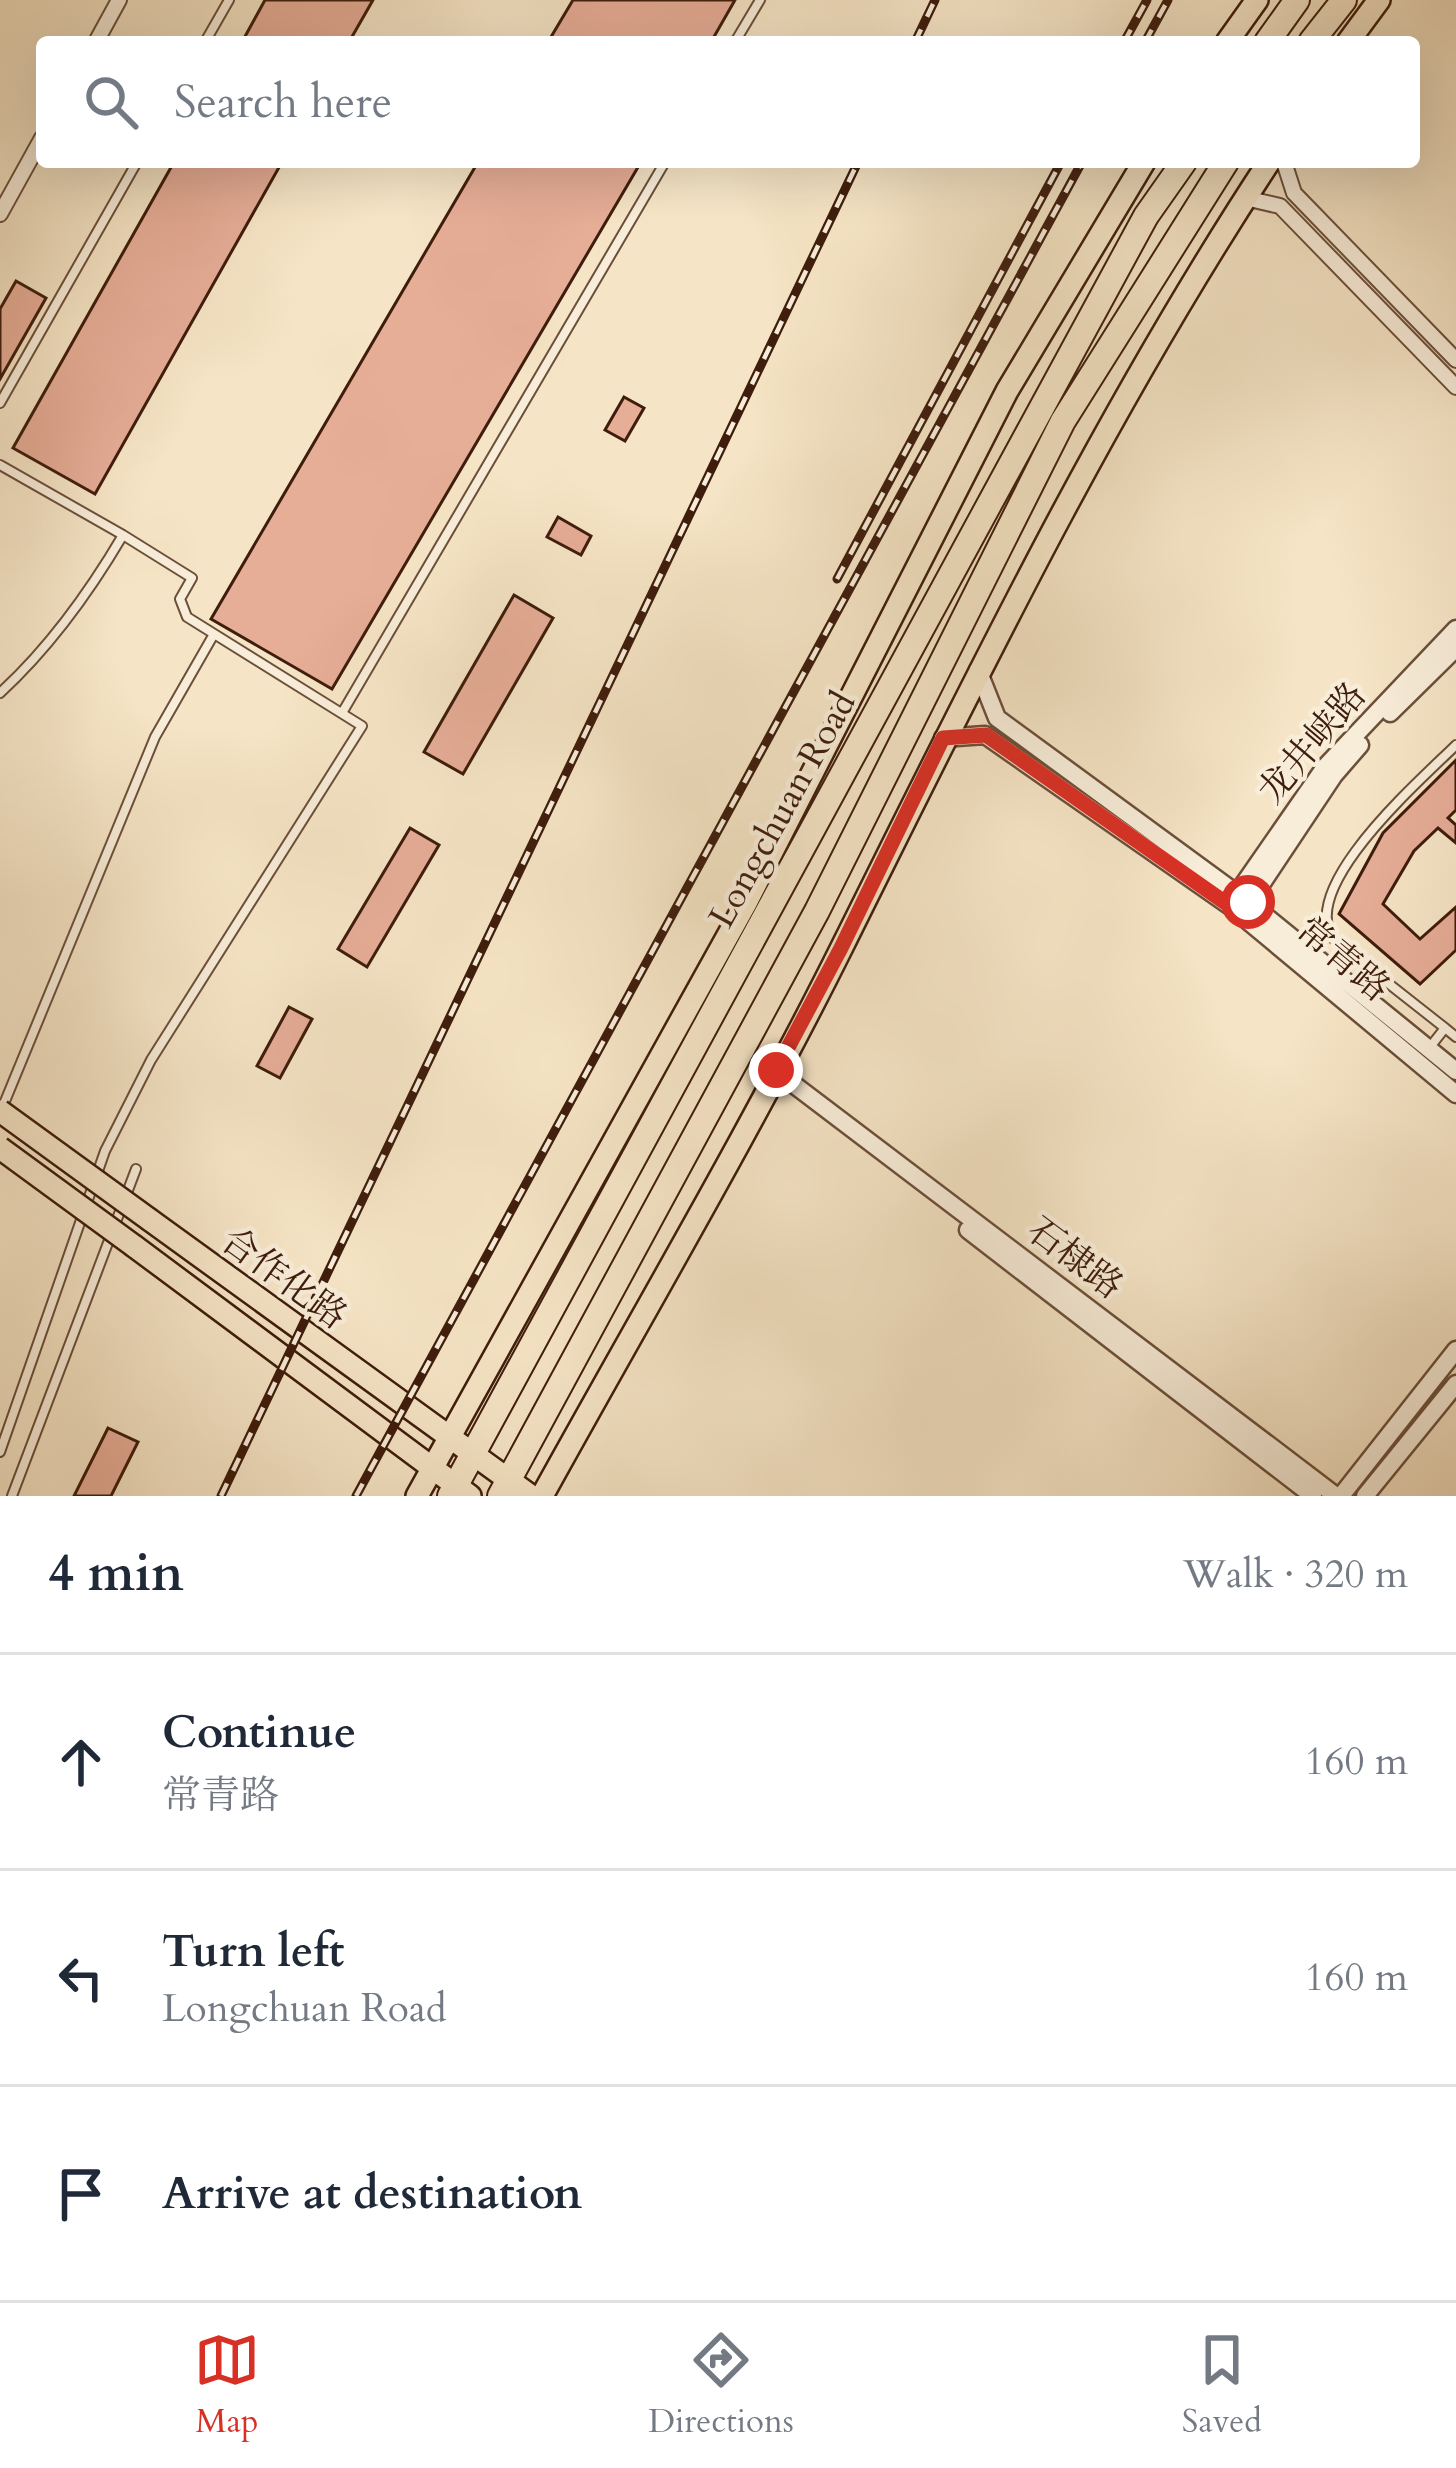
<!DOCTYPE html>
<html lang="en">
<head>
<meta charset="utf-8">
<style>
	:root { --surface:#fff; --page:#f6f6f7; --text:#1f2937; --muted:#747a83; --line:#e0e1e3; --accent:#d93025 }
	body { margin:0; font-family:Cardo,"Noto Serif SC",serif; background:var(--page); color:var(--text) }
	.stop { position:absolute; width:36px; height:36px; margin:-27px; border:9px solid #d93025; border-radius:50%; background:#fff }
	.stop.end { background:#d93025; border-color:#fff; box-shadow:0 3px 12px #0008 }
	.list { margin:0; padding:0; list-style:none }
	h2 { display:flex; justify-content:space-between; align-items:center; height:156px; margin:0; padding:0 48px; font-size:51px }
	h2 small { font-size:39px; font-weight:400; color:var(--muted) }
	.list li { display:grid; grid-template-columns:78px 1fr auto; gap:36px; align-items:center; box-sizing:border-box; height:216px; padding:0 48px; border-top:3px solid var(--line) }
	.list b { display:block; font-size:45px; white-space:nowrap }
	.list p { margin:0; font-size:39px; white-space:nowrap; color:var(--muted) }
	.list em { font-size:39px; font-style:normal; color:var(--muted) }
	.icon { flex:none; width:66px; height:66px; fill:none; stroke:currentColor; stroke-width:2; stroke-linecap:round; stroke-linejoin:round }
	.map { position:relative; flex:none; width:1456px; height:1496px; overflow:hidden }
	.search { position:absolute; background:var(--surface); box-shadow:0 12px 48px #0002; left:36px; right:36px; top:36px; height:132px; display:flex; align-items:center; gap:30px; box-sizing:border-box; padding:0 42px; border-radius:12px; color:var(--muted); font-size:45px }
	.sheet { height:804px; background:var(--surface) }
	nav { display:flex; justify-content:space-around; align-items:center; box-sizing:border-box; height:168px; border-top:3px solid var(--line); background:var(--surface); font-size:33px; color:var(--muted) }
	nav a { display:grid; justify-items:center; gap:6px }
	nav .on { color:var(--accent) }
	.map>svg:first-child { display:block }
	.building { fill:#e6ad97; stroke:#3f1d0c; stroke-width:3 }
	.lines { fill:none; stroke-linecap:round; stroke-linejoin:round }
	.service-casing { stroke:#6c4f3a; stroke-width:12 }
	.minor-casing { stroke:#6c4f3a; stroke-width:18 }
	.tertiary-casing { stroke:#6c4f3a; stroke-width:21 }
	.primary-casing { stroke:#3f1d0c; stroke-width:26 }
	.trunk-casing { stroke:#3f1d0c; stroke-width:28 }
	.service { stroke:#f8edd9; stroke-width:8 }
	.minor { stroke:#f8edd9; stroke-width:14 }
	.tertiary { stroke:#f8edd9; stroke-width:16 }
	.primary { stroke:#f5e4c5; stroke-width:21 }
	.trunk { stroke:#f5e4c5; stroke-width:24 }
	.rail-casing { stroke:#3f1d0c; stroke-width:9 }
	.rail { stroke:#f8edd9; stroke-width:4.5; stroke-dasharray:14; stroke-linecap:butt }
	.primary-bridge-casing { stroke:#3f1d0c; stroke-width:26; stroke-linecap:butt }
	.primary-bridge { stroke:#f5e4c5; stroke-width:21 }
	.route { stroke:#d93025; stroke-width:15 }
	.labels { text-anchor:middle; stroke-width:9; stroke-linejoin:round; paint-order:stroke }
	.street-label { font-size:36px; fill:#3f1d0c; stroke:#f8edd9 }
</style>
</head>
<body>
<div class="map">
<svg width="1456" height="1496" viewBox="0 0 1456 1496">
	<rect width="100%" height="100%" fill="#f5e4c5"/>
	<filter id="stains"><feTurbulence type="fractalNoise" baseFrequency=".00167" numOctaves="4"/><feColorMatrix values="0 0 0 0 .2 0 0 0 0 .09 0 0 0 0 .02 0 0 0 .5 -.17"/></filter>
	<radialGradient id="worn" r=".72"><stop offset=".6" stop-color="#630" stop-opacity="0"/><stop offset="1" stop-color="#630" stop-opacity=".3"/></radialGradient>
	<path class="building" d="M265,0H373L349,42H242Z
		M573,0H735L711,42H548Z
		M174,162H282L95,494L13,448Z
		M478,162H641L332,689L211,619Z
		M16,281L46,298L0,379V309Z
		M624,397L644,408L625,441L605,430Z
		M558,517L591,536L581,555L547,537Z
		M514,595L553,618L463,774L424,752Z
		M1456,760V810L1448,818L1456,825V843L1438,828L1414,851L1383,904L1420,939L1456,907V950L1420,984L1339,914L1383,833Z
		M410,828L439,845L367,967L338,949Z
		M289,1007L312,1019L280,1078L257,1066Z
		M108,1428L138,1442L111,1496H74Z"/>
	<g class="lines">
		<g class="service-casing">
			<path id="service" d="M205,42L229,0
				M735,42L760,0
				M0,403L137,162
				M0,465L123,535C90,591 48,649 0,693
				M342,713L665,162
				M1445,1028L1456,1037
				M1430,1047L1445,1028L1337,943C1289,893 1423,778 1456,745
				M1,1111L155,737L214,634
				M0,1452L105,1151L151,1060L362,726L187,617L180,599L192,578L123,535
				M12,1496L136,1169"/>
		</g>
		<g class="minor-casing">
			<path id="minor" d="M96,42L119,0
				M1284,162L1294,193L1456,360
				M1245,198L1280,206L1456,387
				M0,214L42,138"/>
		</g>
		<g class="tertiary-casing">
			<path id="tertiary" d="M978,670L997,718L1248,902L1456,1071
				M1390,713L1456,648
				M943,738L985,735L1230,906L1456,1094
				M1232,901L1325,767L1456,629
				M1244,910L1334,775L1360,745
				M776,1071L1336,1496
				M968,1230L1313,1496
				M1341,1496L1456,1350
				M1365,1496L1456,1384"/>
		</g>
		<g class="primary-casing">
			<path id="primary" d="M1227,42L1257,0
				M1348,42L1379,0
				M150,1220L531,1496
				M134,1246L470,1496
				M417,1496L746,903L1007,391L1144,162
				M542,1496C643,1313 750,1132 843,945C976,678 1105,411 1269,162"/>
		</g>
		<g class="trunk-casing">
			<path id="trunk" d="M1267,42L1297,0
				M1311,42L1344,0
				M450,1496L1146,216L1184,162
				M500,1496L817,911L1063,421L1226,162"/>
		</g>
		<use href="#service" class="service"/>
		<use href="#minor" class="minor"/>
		<use href="#tertiary" class="tertiary"/>
		<use href="#primary" class="primary"/>
		<use href="#trunk" class="trunk"/>
		<g class="rail-casing">
			<path id="rail" d="M915,42L935,0
				M1124,42L1147,0
				M1145,42L1168,0
				M837,579L1061,162
				M221,1496L858,162
				M356,1496L1082,162"/>
		</g>
		<use href="#rail" class="rail"/>
		<g class="primary-bridge-casing">
			<path id="primary-bridge" d="M0,1111L150,1220
				M0,1148L134,1246"/>
		</g>
		<use href="#primary-bridge" class="primary-bridge"/>
	</g>
	<g class="lines">
		<path class="route" d="M776,1070L841,948L943,738L986,735L1230,906L1236,894L1248,902"/>
	</g>
	<g class="labels">
		<g class="street-label">
			<text transform="translate(1311 742) rotate(-50)" y="13">龙井峡路</text>
			<text transform="translate(781 809) rotate(-61)" y="13">Longchuan Road</text>
			<text transform="translate(1344 958) rotate(40)" y="13">常青路</text>
			<text transform="translate(1076 1257) rotate(37)" y="13">石棣路</text>
			<text transform="translate(285 1277) rotate(36)" y="13">合作化路</text>
		</g>
	</g>
	<rect width="100%" height="100%" filter="url(#stains)"/>
	<rect width="100%" height="100%" fill="url(#worn)"/>
</svg>
<div class="stop" style="left:1248px;top:902px"></div>
<div class="stop end" style="left:776px;top:1070px"></div>
<div class="search"><svg class="icon" aria-label="search" viewBox="0 0 24 24"><circle cx="10" cy="10" r="6"/><path d="M15 15l6 6"/></svg>Search here</div>
</div>
<section class="sheet">
<h2>4 min<small>Walk · 320 m</small></h2>
<ul class="list">
<li><svg class="icon" aria-label="ahead" viewBox="0 0 24 24"><path d="M12 20V5M6 11l6-6 6 6"/></svg><div><b>Continue</b><p>常青路</p></div><em>160 m</em></li>
<li><svg class="icon" aria-label="left" viewBox="0 0 24 24"><path d="M17 20v-9H6M10 6l-5 5 5 5"/></svg><div><b>Turn left</b><p>Longchuan Road</p></div><em>160 m</em></li>
<li><svg class="icon" aria-label="arrive" viewBox="0 0 24 24"><path d="M6 21V4h12l-3 4 3 4H6"/></svg><div><b>Arrive at destination</b></div></li>
</ul>
</section>
<nav>
<a class="on"><svg class="icon" aria-label="map" viewBox="0 0 24 24"><path d="M3 6l6-2 6 2 6-2v14l-6 2-6-2-6 2zM9 4v14M15 6v14"/></svg>Map</a>
<a><svg class="icon" aria-label="directions" viewBox="0 0 24 24"><path d="M12 3l9 9-9 9-9-9zM9 14v-3h6M13 9l2 2-2 2"/></svg>Directions</a>
<a><svg class="icon" aria-label="saved" viewBox="0 0 24 24"><path d="M7 4h10v16l-5-4-5 4z"/></svg>Saved</a>
</nav>
</body>
</html>
